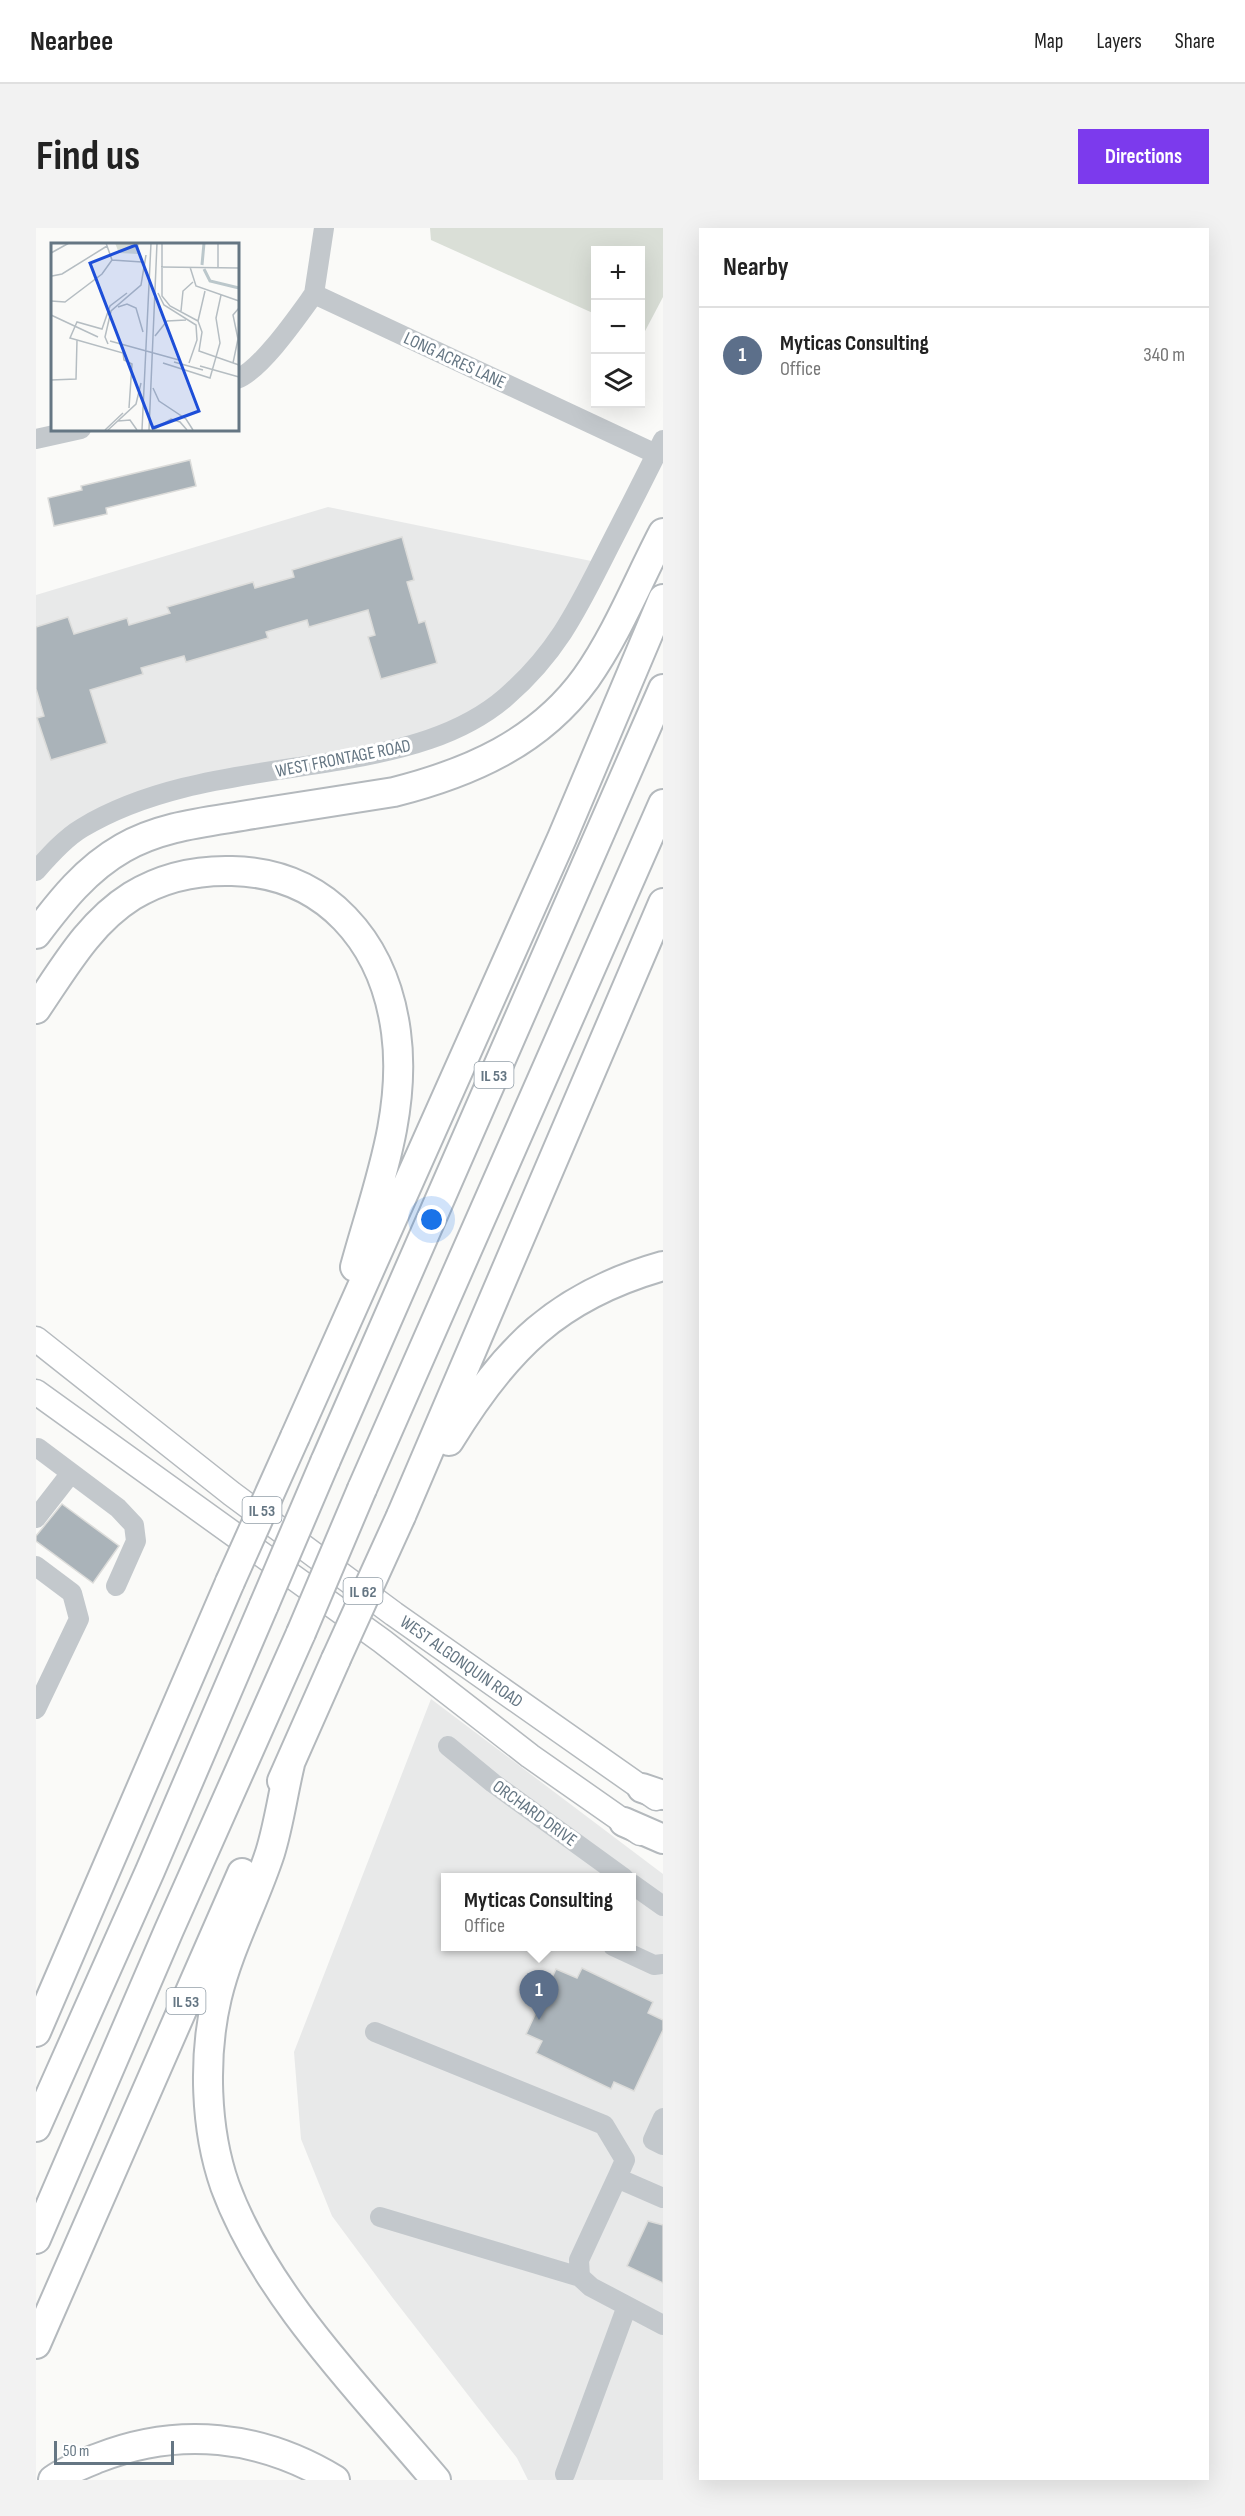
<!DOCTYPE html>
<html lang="en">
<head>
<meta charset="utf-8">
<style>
	:root { --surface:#fff; --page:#f2f2f2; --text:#222; --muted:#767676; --line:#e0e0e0; --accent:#7c3aed }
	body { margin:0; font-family:"Sofia Sans Condensed",sans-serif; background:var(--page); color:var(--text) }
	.controls { position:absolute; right:18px; top:18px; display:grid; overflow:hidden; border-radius:0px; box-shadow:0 6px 24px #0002 }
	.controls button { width:54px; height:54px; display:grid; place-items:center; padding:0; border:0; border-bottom:2px solid var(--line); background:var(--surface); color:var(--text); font:30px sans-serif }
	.scale { position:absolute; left:18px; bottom:15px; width:120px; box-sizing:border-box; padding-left:6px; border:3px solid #657683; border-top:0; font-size:16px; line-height:21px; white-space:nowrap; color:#657683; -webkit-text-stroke:4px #fff; paint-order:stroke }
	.you { position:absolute; left:396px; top:992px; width:21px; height:21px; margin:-15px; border:4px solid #fff; border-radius:50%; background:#1a73e8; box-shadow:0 0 0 9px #1a73e833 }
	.badge { display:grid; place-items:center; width:39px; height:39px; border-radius:50%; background:var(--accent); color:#fff; font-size:20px; font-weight:700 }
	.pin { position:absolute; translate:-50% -50px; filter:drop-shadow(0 2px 3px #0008) }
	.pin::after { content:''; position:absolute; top:32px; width:21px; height:18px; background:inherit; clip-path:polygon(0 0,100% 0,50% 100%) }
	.popup { position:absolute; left:405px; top:1645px; width:195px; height:78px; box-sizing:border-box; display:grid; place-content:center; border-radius:0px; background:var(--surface); filter:drop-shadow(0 2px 4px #0005); font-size:20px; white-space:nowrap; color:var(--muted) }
	.popup b { font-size:22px; color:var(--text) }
	.popup::after { content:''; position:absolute; left:50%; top:100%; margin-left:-12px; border:12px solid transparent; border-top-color:var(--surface) }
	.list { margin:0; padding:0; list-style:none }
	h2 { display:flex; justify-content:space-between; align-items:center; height:78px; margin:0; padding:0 24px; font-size:26px }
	h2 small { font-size:20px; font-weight:400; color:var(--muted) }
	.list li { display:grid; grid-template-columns:39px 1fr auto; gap:18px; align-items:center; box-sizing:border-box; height:96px; padding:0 24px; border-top:2px solid var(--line) }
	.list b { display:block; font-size:22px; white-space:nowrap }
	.list p { margin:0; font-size:20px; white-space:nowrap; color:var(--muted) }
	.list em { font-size:20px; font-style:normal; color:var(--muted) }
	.icon { flex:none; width:33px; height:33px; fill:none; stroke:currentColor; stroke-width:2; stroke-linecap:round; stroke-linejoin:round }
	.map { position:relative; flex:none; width:627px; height:2252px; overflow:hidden; border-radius:0px }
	header { display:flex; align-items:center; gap:36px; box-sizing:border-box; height:84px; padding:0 30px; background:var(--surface); border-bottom:2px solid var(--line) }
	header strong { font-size:28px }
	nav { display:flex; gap:33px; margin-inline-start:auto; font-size:21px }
	.intro { display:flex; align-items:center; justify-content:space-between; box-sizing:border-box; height:144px; padding:0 36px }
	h1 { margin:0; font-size:42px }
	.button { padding:15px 27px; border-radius:0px; background:var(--accent); color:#fff; font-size:21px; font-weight:700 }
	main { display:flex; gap:36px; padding:0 36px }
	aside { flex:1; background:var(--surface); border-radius:0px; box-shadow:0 6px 24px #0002 }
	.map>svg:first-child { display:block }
	.built { fill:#e8e9e9; fill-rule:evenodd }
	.green { fill:#dadfd7 }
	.building { fill:#aab3b9; stroke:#dcdcda; stroke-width:1.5 }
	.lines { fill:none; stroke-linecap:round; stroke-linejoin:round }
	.major-casing { stroke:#b5babe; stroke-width:27 }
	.highway-casing { stroke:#b4b9bd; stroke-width:32 }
	.minor { stroke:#c3c8cc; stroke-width:20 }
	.major { stroke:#fff; stroke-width:24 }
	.highway { stroke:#fff; stroke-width:28 }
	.highway-bridge-casing { stroke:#b4b9bd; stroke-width:32; stroke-linecap:butt }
	.highway-bridge { stroke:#fff; stroke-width:28 }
	.labels { text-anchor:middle; stroke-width:6; stroke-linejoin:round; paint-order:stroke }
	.shield { fill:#fff; stroke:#939fa8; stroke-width:1.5 }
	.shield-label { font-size:16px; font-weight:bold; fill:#657683 }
	.street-label { font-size:18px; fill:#657683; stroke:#fff }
	.inset-river { fill:none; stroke:#bbc7cb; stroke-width:3 }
	.inset-road { fill:none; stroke:#b5bdc2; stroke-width:1.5 }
	.view { fill:#1d4ed8; fill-opacity:0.15; stroke:#1d4ed8; stroke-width:3 }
	.inset-edge { fill:none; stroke:#657683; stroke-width:3 }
</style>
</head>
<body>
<header>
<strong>Nearbee</strong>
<nav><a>Map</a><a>Layers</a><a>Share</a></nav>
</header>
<div class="intro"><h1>Find us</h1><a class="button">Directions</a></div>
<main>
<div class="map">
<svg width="627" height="2252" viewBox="0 0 627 2252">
	<rect width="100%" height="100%" fill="#fafaf8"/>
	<path class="built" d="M292,279L565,335L518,420L423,499L88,579L0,643V367Z
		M395,1471L627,1646V2252H492L481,2230L356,2069L296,1988L265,1911L258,1824ZM410,1650H596V1718H410Z"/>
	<path class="green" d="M394,0H627V69L607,107L604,106V22H560L559,86L395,12Z"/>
	<path class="building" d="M154,232L160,258L70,280L71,286L18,298L12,270L46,262L45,258Z
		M366,309L378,352L371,354L383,395L389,393L401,435L345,451L332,409L339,407L332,382L273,399L271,392L230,404L232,410L150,434L148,428L105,440L107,446L54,462L71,515L15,532L1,490L8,488L0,461V399L32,389L38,406L91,390L93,397L134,385L131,379L217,354L219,360L258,349L256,342Z
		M26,1276L83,1318L57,1355L0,1313V1308Z
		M546,1740L617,1774L612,1785L627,1792V1802L598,1863L578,1854L575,1861L500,1825L506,1813L490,1806L520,1741L541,1750Z
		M612,1993L627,1997V2055L591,2038Z"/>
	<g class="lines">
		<g class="major-casing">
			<g id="major">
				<path id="s1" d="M0,1111L196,1266L358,1386L620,1570"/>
				<path d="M0,1164L346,1413L494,1528L604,1605"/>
			</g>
		</g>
		<g class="highway-casing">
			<path id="highway" d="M0,706C25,673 50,641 87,620C127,597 173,594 218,586C265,579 311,571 358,564C433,545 503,515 550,450C581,406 602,353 627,305
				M0,781C28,740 53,695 96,668C127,649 160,642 196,643C290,645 348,714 360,804C371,885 340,962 319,1039
				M259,1209L526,610L627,371
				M413,1213C469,1121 521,1068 627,1038
				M289,1234L627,461
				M326,1261L627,576
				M365,1288L627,675
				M254,1536C247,1565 243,1596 234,1625C218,1674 193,1719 181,1769C167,1828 169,1901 189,1958C229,2067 326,2164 400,2252
				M246,1553L300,1431
				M606,1560L627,1567
				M588,1594L627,1611
				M0,1804L194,1354
				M0,1899L114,1643L228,1377
				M0,2011L133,1702L265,1405
				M0,2116L206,1645
				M17,2252C31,2242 47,2236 62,2230C143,2198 225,2207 299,2252"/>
		</g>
		<path class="minor" d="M288,0L278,66L620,226
			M201,151C225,142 262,88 278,66
			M0,211L45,201
			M0,643C13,628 29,610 46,600C124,553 220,547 307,532C364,522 425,508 470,469C523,423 543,378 574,317C592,282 610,247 627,212
			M0,1221L2,1220L82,1280L98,1297L100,1313L80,1358
			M0,1290L35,1245
			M0,1338L36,1365L43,1391L0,1481
			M412,1518L457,1555L588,1650
			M596,1656L627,1678
			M577,1718L618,1737L627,1736
			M339,1804L568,1897L589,1932L581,1950
			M627,1890L617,1912L627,1917
			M627,1970L581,1950L543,2032L544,2049L555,2059L627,2097
			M344,1989L544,2049
			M529,2246L591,2078"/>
		<use href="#major" class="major"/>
		<use href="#highway" class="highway"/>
		<g class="highway-bridge-casing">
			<path id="highway-bridge" d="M194,1354L259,1209
				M228,1377L289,1234
				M265,1405L326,1261
				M300,1431L365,1288"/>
		</g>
		<use href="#highway-bridge" class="highway-bridge"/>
	</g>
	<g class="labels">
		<g class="shield">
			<rect x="438.5" y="834" width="39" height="26" rx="4.5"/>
			<rect x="206.5" y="1269" width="39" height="26" rx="4.5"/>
			<rect x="307.5" y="1350" width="39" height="26" rx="4.5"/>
			<rect x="130.5" y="1760" width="39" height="26" rx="4.5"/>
		</g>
		<g class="shield-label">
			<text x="458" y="853">IL 53</text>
			<text x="226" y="1288">IL 53</text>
			<text x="327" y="1369">IL 62</text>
			<text x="150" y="1779">IL 53</text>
		</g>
		<g class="street-label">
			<text transform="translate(419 132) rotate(25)" y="6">LONG ACRES LANE</text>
			<text transform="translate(307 530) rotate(-11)" y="6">WEST FRONTAGE ROAD</text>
			<text dy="6" stroke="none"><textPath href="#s1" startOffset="534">WEST ALGONQUIN ROAD</textPath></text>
			<text transform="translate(499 1585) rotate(36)" y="6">ORCHARD DRIVE</text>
		</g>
	</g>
	<g transform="translate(15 15)">
		<rect width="188" height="188" fill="#fafaf8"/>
		<path d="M64,0H88L87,11L68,10Z" fill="#dadfd7"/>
		<path class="inset-river" d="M151,22L153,0M153,26L159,38L188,45"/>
		<path class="inset-road" d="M55,0L61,17L91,19M111,0V53L119,63L147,78M0,10L18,0M110,24L188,25M139,24L145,43L188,58M167,25V0M1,33L11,31L56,3M154,48L147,78L151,89L148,108L188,122M76,50L59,63L51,86L26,79L19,95L72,110L73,117L81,121L78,165M107,50L113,62L145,82L146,97L138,120M0,58L14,59L51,31L61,17M67,64L76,61L85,65L92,89M130,68L132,48L142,39M0,72L47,94M104,93L116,78L135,77M59,98L128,117M57,101L54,94L60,68L90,42L95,12M123,119L152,127M112,120L159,135L169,100L165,75L170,52M182,120L187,96L182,72L188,65M149,123L188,134M0,137L25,136L26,97M102,145L108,158L135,176L142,187M67,178L79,177L86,187M54,187L72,170M57,187L85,161L90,140M91,187L100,0M98,187L106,0M102,187L120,176L129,179L136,187"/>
		<path class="view" d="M85,2L148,168L102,185L39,20Z"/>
		<rect width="188" height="188" class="inset-edge"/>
	</g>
</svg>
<div class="controls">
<button>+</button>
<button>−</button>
<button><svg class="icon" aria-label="layers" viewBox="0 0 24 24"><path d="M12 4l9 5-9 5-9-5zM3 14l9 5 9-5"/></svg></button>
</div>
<div class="scale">50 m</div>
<div class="you"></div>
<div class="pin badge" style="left:503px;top:1792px;background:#5c6f8a">1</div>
<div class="popup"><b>Myticas Consulting</b>Office</div>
</div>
<aside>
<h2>Nearby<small></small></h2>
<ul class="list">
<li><span class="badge" style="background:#5c6f8a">1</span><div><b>Myticas Consulting</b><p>Office</p></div><em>340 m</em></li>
</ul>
</aside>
</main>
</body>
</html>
